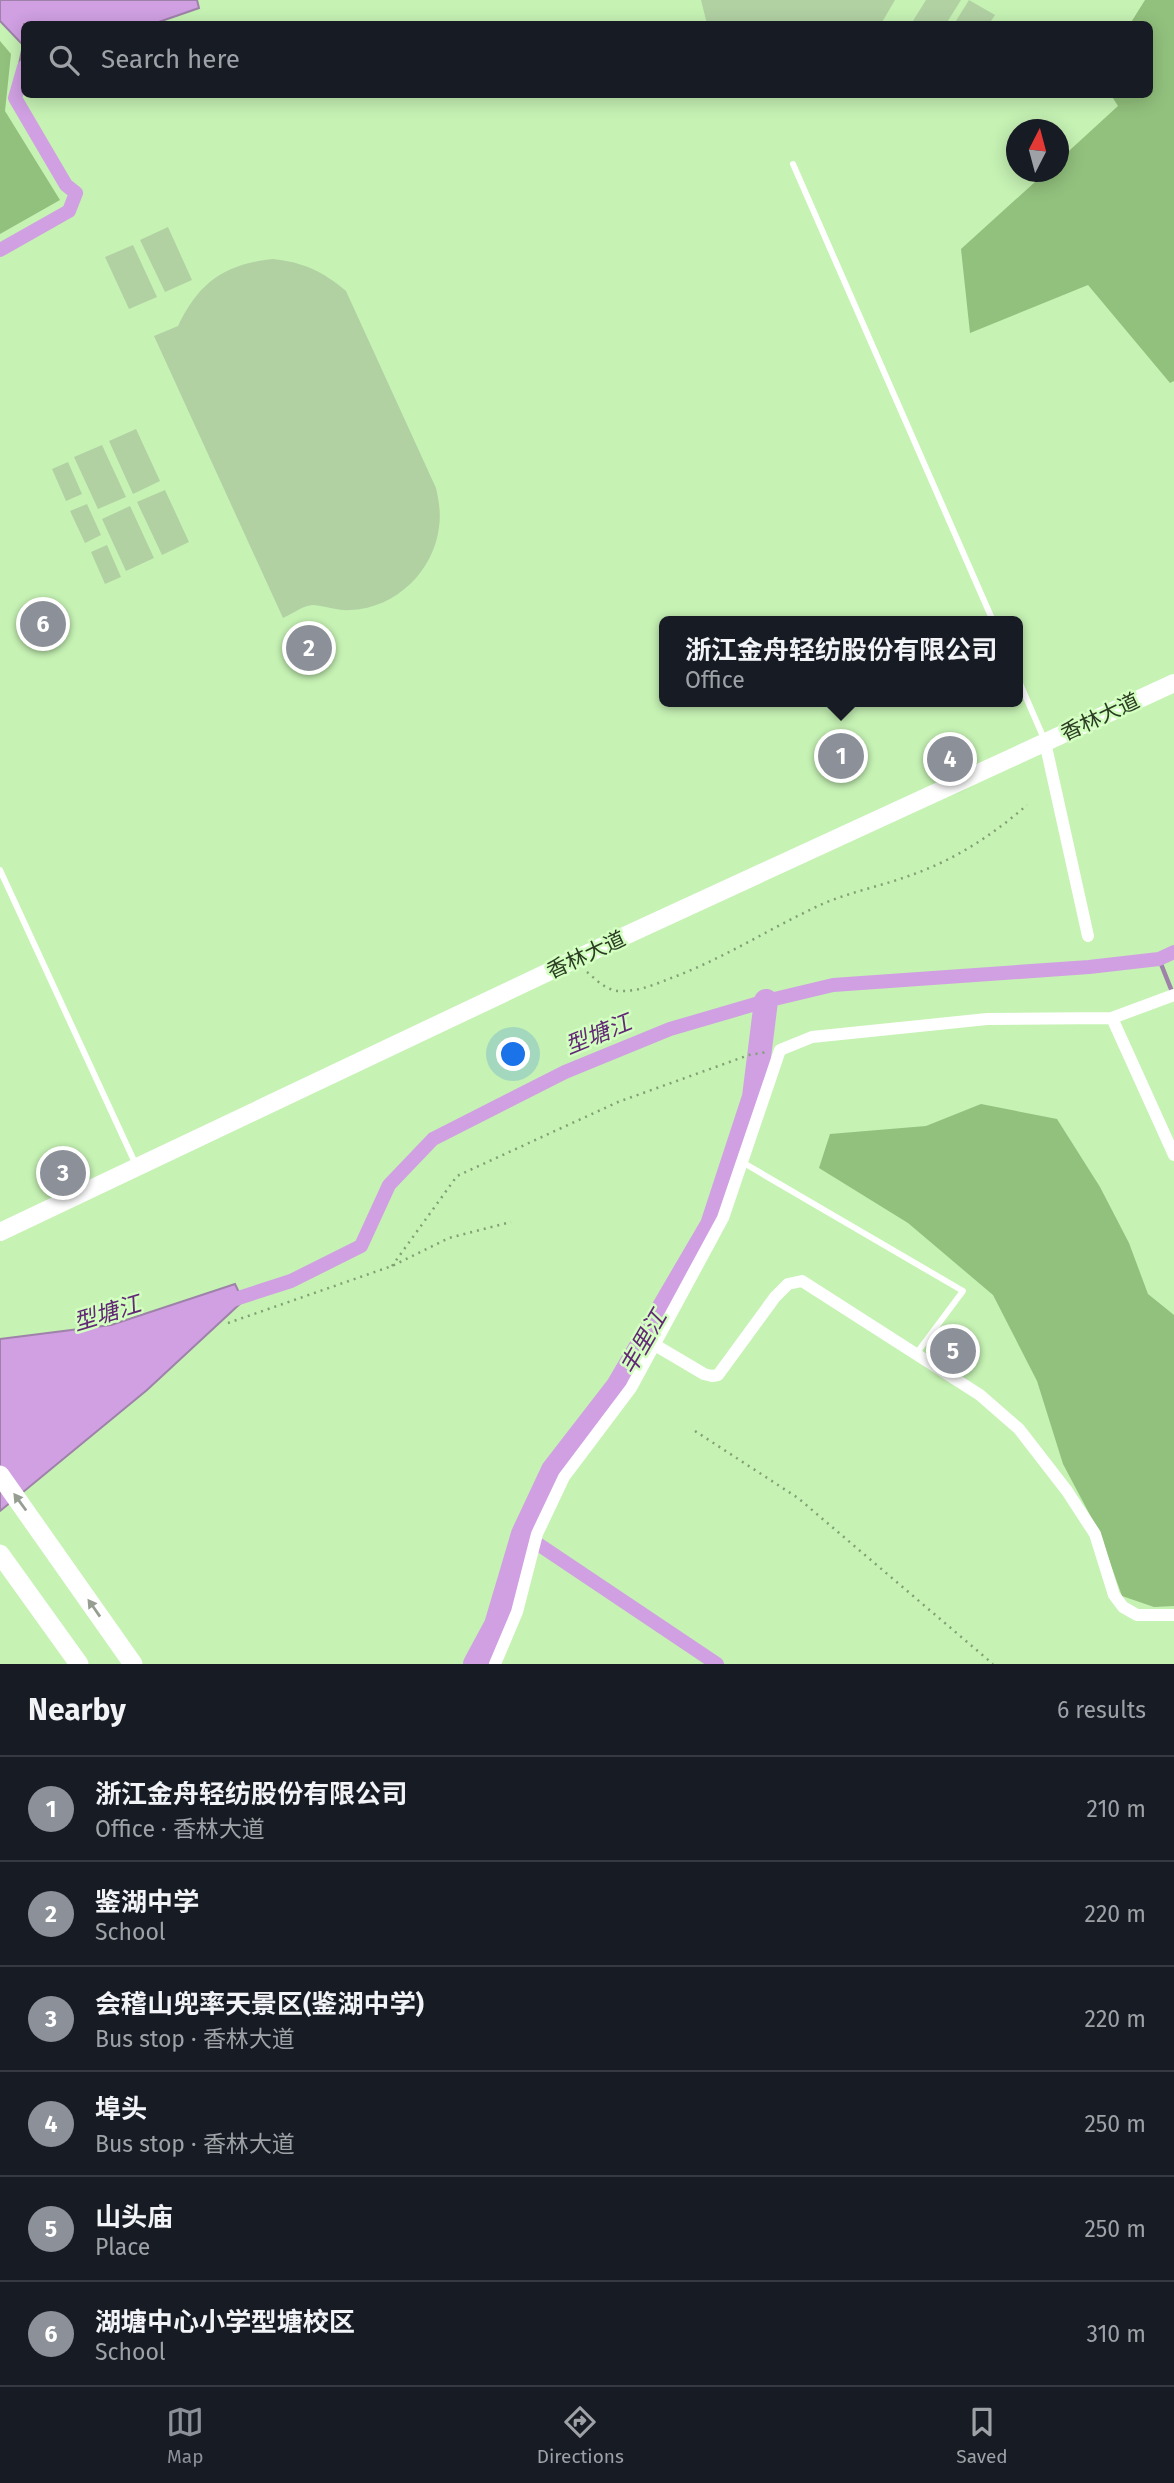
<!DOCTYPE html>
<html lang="en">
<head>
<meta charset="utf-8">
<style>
	:root { --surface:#171b24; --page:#20242c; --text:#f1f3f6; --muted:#9ea1a6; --line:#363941; --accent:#8c9099 }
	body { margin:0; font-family:"Fira Sans","Noto Sans SC",sans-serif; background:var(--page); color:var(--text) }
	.compass { position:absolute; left:1006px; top:119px; width:63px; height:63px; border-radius:50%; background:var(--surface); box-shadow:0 4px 18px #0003; rotate:6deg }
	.you { position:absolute; left:514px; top:1055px; width:24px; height:24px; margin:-18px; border:5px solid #fff; border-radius:50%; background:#1a73e8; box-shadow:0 0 0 10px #1a73e833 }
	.badge { display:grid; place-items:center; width:46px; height:46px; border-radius:50%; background:var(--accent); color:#fff; font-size:23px; font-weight:700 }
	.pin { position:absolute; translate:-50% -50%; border:4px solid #fff; box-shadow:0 2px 7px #0006 }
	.popup { position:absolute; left:659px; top:616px; width:364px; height:91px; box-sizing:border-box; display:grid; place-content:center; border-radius:10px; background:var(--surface); filter:drop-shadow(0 2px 5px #0005); font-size:23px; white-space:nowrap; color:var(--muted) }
	.popup b { font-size:26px; color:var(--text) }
	.popup::after { content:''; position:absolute; left:50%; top:100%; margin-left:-14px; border:14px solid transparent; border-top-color:var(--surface) }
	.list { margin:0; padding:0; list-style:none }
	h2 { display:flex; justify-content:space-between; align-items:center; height:91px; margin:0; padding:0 28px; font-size:30px }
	h2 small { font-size:23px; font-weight:400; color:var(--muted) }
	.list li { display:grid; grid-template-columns:46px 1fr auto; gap:21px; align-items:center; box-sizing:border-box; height:105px; padding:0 28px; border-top:2px solid var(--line) }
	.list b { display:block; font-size:26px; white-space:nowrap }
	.list p { margin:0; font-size:23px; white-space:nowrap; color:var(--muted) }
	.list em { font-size:23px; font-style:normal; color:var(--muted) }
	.icon { flex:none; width:38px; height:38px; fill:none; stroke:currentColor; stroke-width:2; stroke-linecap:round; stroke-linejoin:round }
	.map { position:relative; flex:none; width:1174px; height:1664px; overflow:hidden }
	.search { position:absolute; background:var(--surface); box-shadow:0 4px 18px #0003; left:21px; right:21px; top:21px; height:77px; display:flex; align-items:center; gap:18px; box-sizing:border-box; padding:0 24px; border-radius:10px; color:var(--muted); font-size:26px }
	.sheet { height:721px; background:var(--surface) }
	nav { display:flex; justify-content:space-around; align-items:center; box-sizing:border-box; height:98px; border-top:2px solid var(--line); background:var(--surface); font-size:19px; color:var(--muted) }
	nav a { display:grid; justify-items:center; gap:4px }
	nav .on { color:var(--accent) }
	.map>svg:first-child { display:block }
	.green { fill:#b1d1a3 }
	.forest { fill:#92c17d }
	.water { fill:#d0a0e2; stroke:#9e82a9; stroke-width:2 }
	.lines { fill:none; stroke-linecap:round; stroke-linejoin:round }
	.stream { stroke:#9e82a9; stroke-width:4.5 }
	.canal { stroke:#d0a0e2; stroke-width:14 }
	.river { stroke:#d0a0e2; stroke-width:24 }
	.path { stroke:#81a174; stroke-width:2.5; stroke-dasharray:2 5; stroke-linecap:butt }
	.service { stroke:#fff; stroke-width:6 }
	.minor { stroke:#fff; stroke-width:12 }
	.secondary { stroke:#fff; stroke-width:18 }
	.primary { stroke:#fff; stroke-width:19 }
	.oneway { fill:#959e91 }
	.labels { text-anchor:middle; stroke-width:5; stroke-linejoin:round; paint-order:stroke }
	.street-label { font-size:21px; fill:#2b3c23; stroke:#d3ffc1 }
	.water-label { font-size:23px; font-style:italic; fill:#622876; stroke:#d3ffc1 }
</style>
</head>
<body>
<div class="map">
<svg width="1174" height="1664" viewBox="0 0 1174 1664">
	<rect width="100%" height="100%" fill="#c6f2b4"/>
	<path class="green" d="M701,0H895L881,24H707Z
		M926,0H961L946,24H911Z
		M969,0L995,15L989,24H954Z
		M168,227L192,280L165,292L140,240Z
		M133,245L157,297L129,309L105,257Z
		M273,259C303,262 324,272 346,291L436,488C439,501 441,514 439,527C434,571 396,608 351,610C338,611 326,606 313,605C304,605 292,614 283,618L154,336L178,326C199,282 225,264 273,259Z
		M136,429L160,481L133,494L109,441Z
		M102,445L126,497L98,509L74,457Z
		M68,462L82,494L66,501L52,469Z
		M165,490L189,542L162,555L137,502Z
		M87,504L101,535L85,543L70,511Z
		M130,506L154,558L126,571L102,519Z
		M107,545L121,577L105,584L91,552Z"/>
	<path class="forest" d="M1145,0H1174V381L1170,383L1088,285L970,333L961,249L1046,172H1058L1059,160L1118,106L1111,95L1150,94V24H1130Z
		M0,41L11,54L5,111L60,200L0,234Z
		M981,1104L1057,1119L1100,1187L1129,1243L1148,1294L1174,1315V1606L1154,1607L1122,1596L1099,1532L1063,1464L1037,1381L993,1295L908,1223L819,1168L830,1134L926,1126Z"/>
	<path class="water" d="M0,0H197L199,8L153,24H24V71L17,74L23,45L0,21Z
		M235,1284L243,1301L147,1390L0,1511V1339L111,1325Z"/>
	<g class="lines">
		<path class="stream" d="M1159,959L1173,994"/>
		<path class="canal" d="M0,250L69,211L76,193L66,185L15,98L24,67
			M223,1303L291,1281L361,1246L389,1185L433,1139L565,1072L670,1029L766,1001L833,985L1089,967L1159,959L1174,952
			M523,1534L717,1664"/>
		<path class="river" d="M475,1664L496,1625L523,1534L553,1470L618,1386L712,1225L754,1097L766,1001"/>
		<path class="path" d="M587,972C598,981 607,992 623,991C641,991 658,983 674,977C724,958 769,929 818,906C848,892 883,886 914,874C956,859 994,834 1027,805
			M392,1266L457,1176L618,1102L749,1055L767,1052
			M228,1323L392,1266L449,1238L511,1222
			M695,1431L798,1498L993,1664"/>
		<path class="service" d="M793,164L993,621
			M1018,679L1045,741
			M0,870L136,1165
			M742,1162L963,1291L916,1354"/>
		<path class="minor" d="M1045,742L1088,936
			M1112,1018L1174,1155
			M655,1345L704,1374L712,1376L718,1375L775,1297L788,1284L802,1281L980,1395L1019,1429L1067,1491L1095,1534L1114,1595L1123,1607L1137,1615H1174
			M495,1664L517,1612L537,1534L564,1477L631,1388L723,1218L780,1050L812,1037L987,1019L1112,1018L1174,995"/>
		<path class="secondary" d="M0,1232L618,939L1174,683"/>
		<path class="primary" d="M0,1475L133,1664
			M0,1554L79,1664"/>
	</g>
	<defs><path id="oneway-solid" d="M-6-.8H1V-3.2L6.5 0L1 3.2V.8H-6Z" transform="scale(1.75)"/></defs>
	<g class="oneway">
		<use href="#oneway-solid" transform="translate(20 1502) rotate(-126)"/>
		<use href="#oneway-solid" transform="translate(94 1608) rotate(-125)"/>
	</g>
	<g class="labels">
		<g class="street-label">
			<text transform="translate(1100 717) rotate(-25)" y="7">香林大道</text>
			<text transform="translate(586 955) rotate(-25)" y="7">香林大道</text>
		</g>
		<g class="water-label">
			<text transform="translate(598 1034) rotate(-22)" y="8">型塘江</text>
			<text transform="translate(107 1313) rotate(-17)" y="8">型塘江</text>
			<text transform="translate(643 1342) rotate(-60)" y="8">丰里江</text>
		</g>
	</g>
</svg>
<svg class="compass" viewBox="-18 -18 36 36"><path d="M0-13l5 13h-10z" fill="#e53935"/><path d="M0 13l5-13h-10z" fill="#9ea1a6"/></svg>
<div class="you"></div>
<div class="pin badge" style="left:841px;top:756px">1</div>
<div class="popup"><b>浙江金舟轻纺股份有限公司</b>Office</div>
<div class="pin badge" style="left:309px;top:648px">2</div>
<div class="pin badge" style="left:63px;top:1173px">3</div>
<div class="pin badge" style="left:950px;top:759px">4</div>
<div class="pin badge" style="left:953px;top:1351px">5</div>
<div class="pin badge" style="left:43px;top:624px">6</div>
<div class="search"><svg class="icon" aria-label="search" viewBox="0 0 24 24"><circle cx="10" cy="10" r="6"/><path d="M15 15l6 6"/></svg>Search here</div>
</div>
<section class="sheet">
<h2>Nearby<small>6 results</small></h2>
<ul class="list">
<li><span class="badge">1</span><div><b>浙江金舟轻纺股份有限公司</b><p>Office · 香林大道</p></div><em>210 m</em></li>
<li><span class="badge">2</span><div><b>鉴湖中学</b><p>School</p></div><em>220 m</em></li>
<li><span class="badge">3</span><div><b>会稽山兜率天景区(鉴湖中学)</b><p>Bus stop · 香林大道</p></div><em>220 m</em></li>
<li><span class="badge">4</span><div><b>埠头</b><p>Bus stop · 香林大道</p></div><em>250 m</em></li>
<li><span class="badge">5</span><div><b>山头庙</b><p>Place</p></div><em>250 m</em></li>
<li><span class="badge">6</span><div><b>湖塘中心小学型塘校区</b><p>School</p></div><em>310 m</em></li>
</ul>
</section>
<nav>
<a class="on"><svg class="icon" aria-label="map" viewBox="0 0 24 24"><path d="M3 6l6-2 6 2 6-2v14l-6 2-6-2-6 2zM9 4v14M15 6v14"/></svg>Map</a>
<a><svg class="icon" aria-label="directions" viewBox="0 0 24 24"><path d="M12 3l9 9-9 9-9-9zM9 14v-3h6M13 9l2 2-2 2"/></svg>Directions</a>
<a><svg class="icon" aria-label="saved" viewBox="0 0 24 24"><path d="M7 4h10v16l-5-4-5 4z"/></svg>Saved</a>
</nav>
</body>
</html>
